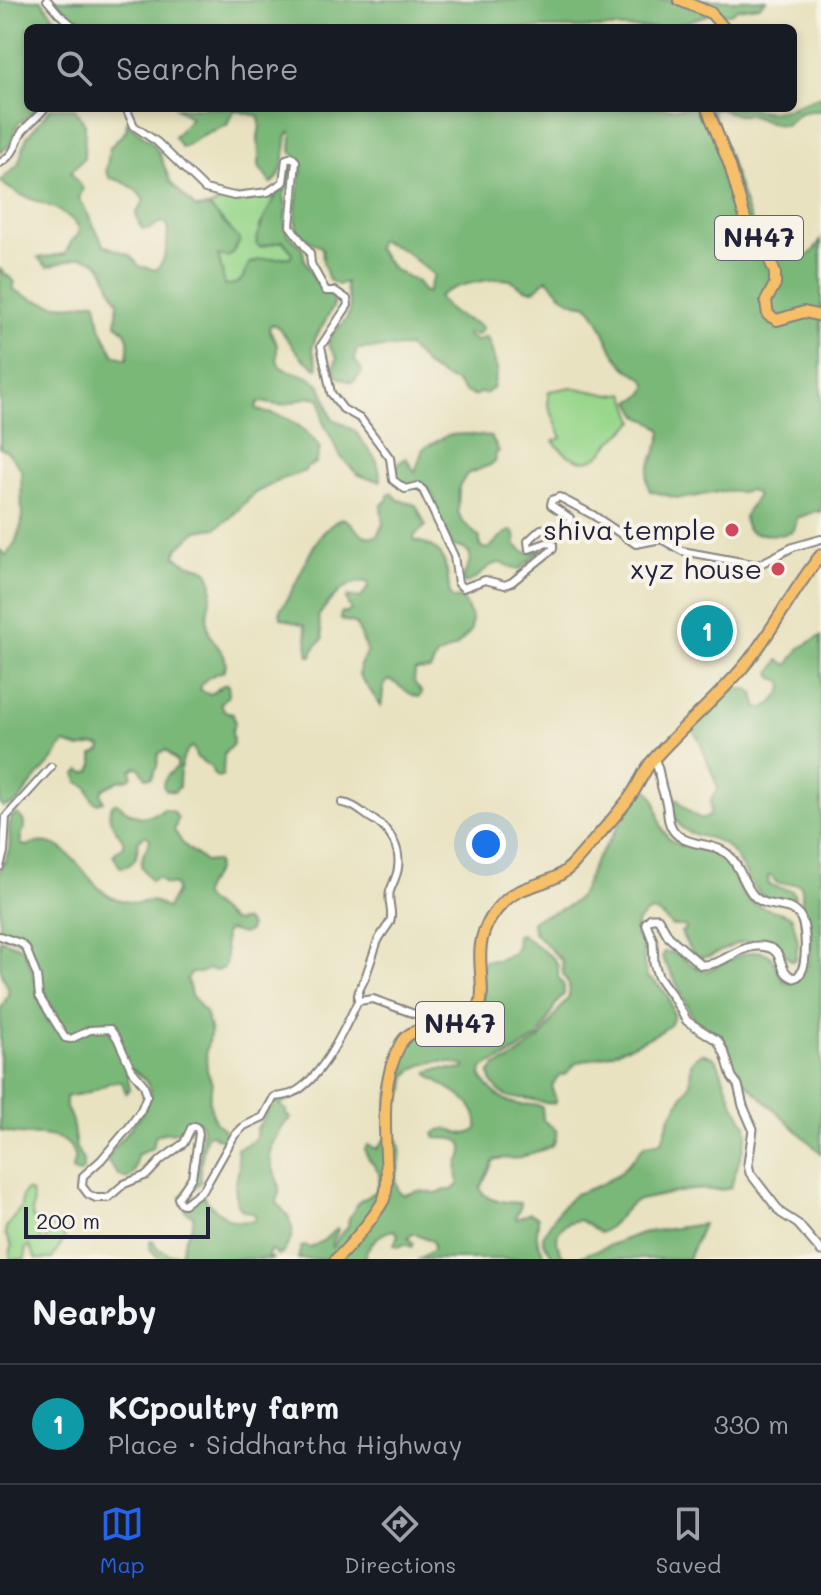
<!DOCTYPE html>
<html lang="en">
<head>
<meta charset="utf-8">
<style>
	:root { --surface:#171b24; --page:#20242c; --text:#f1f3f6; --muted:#9ea1a6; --line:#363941; --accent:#2563eb }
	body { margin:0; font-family:Mali,sans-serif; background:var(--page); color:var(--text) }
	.scale { position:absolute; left:24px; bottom:20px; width:186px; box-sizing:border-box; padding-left:8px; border:4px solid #22223b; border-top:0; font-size:22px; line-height:28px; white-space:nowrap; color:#22223b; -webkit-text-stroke:6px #f7f3e8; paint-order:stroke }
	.you { position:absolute; left:486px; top:844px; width:28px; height:28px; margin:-20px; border:6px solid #fff; border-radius:50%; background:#1a73e8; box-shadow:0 0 0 12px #1a73e833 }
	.badge { display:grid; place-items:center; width:52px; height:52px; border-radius:50%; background:var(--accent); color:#fff; font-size:26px; font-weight:700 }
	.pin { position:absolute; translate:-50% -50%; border:4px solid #fff; box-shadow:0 2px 8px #0006 }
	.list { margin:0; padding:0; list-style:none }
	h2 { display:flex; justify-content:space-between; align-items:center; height:104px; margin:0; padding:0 32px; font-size:34px }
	h2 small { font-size:26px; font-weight:400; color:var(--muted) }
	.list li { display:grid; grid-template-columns:52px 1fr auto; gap:24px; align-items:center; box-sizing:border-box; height:120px; padding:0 32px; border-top:2px solid var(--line) }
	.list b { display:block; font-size:30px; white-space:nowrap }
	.list p { margin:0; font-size:26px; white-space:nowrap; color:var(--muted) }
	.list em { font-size:26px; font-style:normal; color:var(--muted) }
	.icon { flex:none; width:44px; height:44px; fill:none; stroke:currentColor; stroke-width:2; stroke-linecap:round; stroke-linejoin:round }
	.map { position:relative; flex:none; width:821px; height:1259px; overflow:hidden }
	.search { position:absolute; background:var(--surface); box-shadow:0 4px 12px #0003; left:24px; right:24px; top:24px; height:88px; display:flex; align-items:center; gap:20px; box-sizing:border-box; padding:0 28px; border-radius:12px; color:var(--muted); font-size:30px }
	.sheet { height:224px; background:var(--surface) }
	nav { display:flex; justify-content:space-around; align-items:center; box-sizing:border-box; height:112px; border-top:2px solid var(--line); background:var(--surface); font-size:22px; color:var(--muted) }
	nav a { display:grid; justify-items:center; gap:4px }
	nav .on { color:var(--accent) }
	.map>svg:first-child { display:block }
	.green { fill:#99d78c; stroke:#5e7c64; stroke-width:2 }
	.forest { fill:#7ab878; stroke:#4e6d5a; stroke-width:2; fill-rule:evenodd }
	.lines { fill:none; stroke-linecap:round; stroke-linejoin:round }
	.minor-casing { stroke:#85827e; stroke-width:10 }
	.tertiary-casing { stroke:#85827e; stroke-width:11 }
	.trunk-casing { stroke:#85827e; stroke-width:14 }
	.minor { stroke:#fff; stroke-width:6 }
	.tertiary { stroke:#fff; stroke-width:7 }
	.trunk { stroke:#f6c06b; stroke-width:10 }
	.poi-dot { fill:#d1495b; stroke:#f7f3e8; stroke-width:3 }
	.labels { text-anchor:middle; stroke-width:8; stroke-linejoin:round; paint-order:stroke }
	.shield { fill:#f7f3e8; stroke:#62616f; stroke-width:2 }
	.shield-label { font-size:26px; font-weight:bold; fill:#22223b }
	.poi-label { font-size:28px; fill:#22223b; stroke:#f7f3e8; text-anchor:end }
</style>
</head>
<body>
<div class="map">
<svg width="821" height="1259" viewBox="0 0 821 1259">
	<rect width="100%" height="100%" fill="#f7f3e8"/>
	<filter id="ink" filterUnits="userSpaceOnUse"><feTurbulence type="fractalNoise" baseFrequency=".0125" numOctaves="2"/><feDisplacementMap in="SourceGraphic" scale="16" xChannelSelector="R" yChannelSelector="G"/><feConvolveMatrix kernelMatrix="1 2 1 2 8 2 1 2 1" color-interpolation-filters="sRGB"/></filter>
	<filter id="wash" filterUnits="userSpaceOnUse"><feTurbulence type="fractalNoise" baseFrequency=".006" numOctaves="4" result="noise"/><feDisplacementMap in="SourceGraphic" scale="32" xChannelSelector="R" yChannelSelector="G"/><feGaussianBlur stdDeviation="1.8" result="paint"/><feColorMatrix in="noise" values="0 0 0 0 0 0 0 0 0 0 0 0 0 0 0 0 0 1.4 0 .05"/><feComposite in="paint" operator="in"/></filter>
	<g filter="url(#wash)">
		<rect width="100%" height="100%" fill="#e8e2c0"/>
		<path class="green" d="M274,197L270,209L259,227L260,247L283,241L292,252L291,257L259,260L249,263C243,279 242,286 224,285L222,270L218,254L230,228L209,207L223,200Z
			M571,387L611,395L625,393L635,421C627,429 619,435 610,443C607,446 605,450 602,453C584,470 566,456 553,441L562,438L548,404L549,391Z
			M26,1190L31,1192L33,1202L32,1216L40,1229L41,1242L43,1243L45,1242L49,1228L56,1222L65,1238L52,1259H36L29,1246L26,1248L25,1259H11L10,1254L12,1246L5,1234L6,1228L21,1207L22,1196Z"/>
		<path class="forest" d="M0,0H41L55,18L68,28H28V108H38C32,115 22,118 17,125C14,130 15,132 13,138C11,145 5,149 0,153Z
			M54,0H766L759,6L738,9L730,14L713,13L667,28H84L66,14Z
			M821,96V111H810L800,113L785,125L774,124L749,115H738L719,109H712L750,219L756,229C783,226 781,239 793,258C810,259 812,253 821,240V512L817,511L797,518C796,523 796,528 793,531C788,537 753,535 748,530C744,526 745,522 744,517L757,496L754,492L749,490L740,492L723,491L692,497L677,498L650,491C640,471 661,450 662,431L654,423L640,417L631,401C638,399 648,393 647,384C645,376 634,374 628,369C618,361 609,344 604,332C600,324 596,312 588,306C582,302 583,305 576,303C565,300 555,288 548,279C542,282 538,289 533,290C523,291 518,283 510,280C494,276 450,286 438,297C455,320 458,314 481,326L482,328L480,333L476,335L469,333L467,335L476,341L486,337L490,344L497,370L493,388L487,393H480L475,396L465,392L456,382L445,378L426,366L418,356L408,347L357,349L354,359L362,370L361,374L353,382C337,379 330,374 337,358L328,344C332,327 346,326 349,313C353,302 344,293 346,282L338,285L329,280L323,262L322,248C315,243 305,240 300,233C287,217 305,177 300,162C298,158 294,154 291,152L292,134L290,132L287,135C284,151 285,176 271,184L259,167C260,157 258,148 258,138C259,128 262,126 258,116L234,110L227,125L205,134L182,148L174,137L191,118L176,108H744L769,112L793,108V106ZM380,240L403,250L434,275L427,293L423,291L417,282L394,270L376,248Z
			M51,108H74L85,124L84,158L71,172L83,189L79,198L104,245L130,255L139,266L156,270C168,259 168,240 168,224L161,222L149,229H142L136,214L144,201C137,188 124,181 110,178L106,171L110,147L126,131L127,122L152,143L158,151L171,183L196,208L209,207L240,240L234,252L228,257L218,255L225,285C242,286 243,278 249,264L259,260L291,257L292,252L283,241L260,247L256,244C259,228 265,215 273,201C280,187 287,183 289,165H292L293,169L284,195L286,206L285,220L287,234L302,247L305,261L319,287L332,297L334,305L316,337L312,348L318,367L316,368L302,358L278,327L272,324L269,328L277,345V359L280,367C295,374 318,375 324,393C327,401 328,410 332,418L355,431L377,461L381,479L380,481L367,478L357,474L341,457L323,422L322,405L319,398C304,394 293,405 279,405C271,405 266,402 259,402L256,407L257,409C264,413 270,413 277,415C293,419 311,434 320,448L316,463L306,468L305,471L282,479L255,493L230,518L216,528L197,531L178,548L175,556C179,559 182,561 186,563C193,567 203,566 208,572C216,583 210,598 208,609C207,615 207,622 208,628C210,645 232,653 224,671C213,675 204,677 200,689L205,693L211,694L223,685L228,684L229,695L220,704L225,711L233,714L235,723L232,731L233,744L224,754L223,775L218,777L214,775L211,767L196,757L193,747H191C181,755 179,774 179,787L174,792L166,790L163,786C164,777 170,773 177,767V762L166,750L159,753L157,766L152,778H146L140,768L136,767L131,770L132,776L129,779L118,781L103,789L101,794L104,801L97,803L93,801L87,787L78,782L76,774L80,770L85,773L91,771L93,766V755L101,751L102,747L95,745L79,748L65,743C59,747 59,752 54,758C41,773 28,786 18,803L3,807L0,804V550L6,555L15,543L22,522L21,469L7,451L0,448V269L15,282L12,288C27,299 57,308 76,305C83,304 89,302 96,301L100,327L114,355L127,359C129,344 131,332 116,324L118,301C104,282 111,261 81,257L47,267L38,258L65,254L71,242L78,235L79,227C56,199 26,205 0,181L18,165L27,137Z
			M466,434L491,437L499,451L495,455L496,457L493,464L467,474L459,487L458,512L463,522L480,538V547L488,549C496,543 501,533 511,531L515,534L516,545C530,558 529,551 544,548L519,570C512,568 506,563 499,563C484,564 480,582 463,583C461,573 472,566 470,554L464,549L451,545L435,508L432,493L426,487L419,484L402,485L397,482L395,471L399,463L406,458L415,472L423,449L448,435Z
			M391,493L399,500L416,505L426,526L414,536L415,541C449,547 446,568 450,596L454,599L462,598L472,617L471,631L456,647L437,656L430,670L415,671L414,682L422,693L419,697C407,695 400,684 389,680C380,687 384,697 381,706L359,675L360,665L367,651C362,642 361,630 354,623L341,620L340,617L342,612L347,613L351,610L346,600L347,596L361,598L368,587V582C345,580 329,600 318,617L323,639L314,648L312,656H309C306,643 309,638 304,625L281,618L280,610C303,581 307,536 342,518C358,524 357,540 377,536L383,524L381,506L388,499V494Z
			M821,636V1153L734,1072L724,1039L718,1033L694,1020L673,976L662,958L664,952C680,950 690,968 706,971C721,966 752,943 769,955C775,960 778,976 786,983C812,981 813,943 809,923C808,916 803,911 802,905C801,897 804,893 801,886L798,884L777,883L771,876H768L769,885L793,891L795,897C789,901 785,902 777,901C749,898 746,863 727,847C705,828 679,846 671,804L677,799C683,805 702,828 710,814C713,808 709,805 711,800C712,795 716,792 718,788L699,739L690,727L729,689H748L754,694L758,709C768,709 778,698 783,689L782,681L773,678L771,673L779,660L788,665L800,648Z
			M648,790C661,803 655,822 667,836C679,851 704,845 719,855C735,864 736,891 751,902C762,910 780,910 792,917L798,941L796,959L792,961C785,956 781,948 773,944C761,938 741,941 729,947C701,961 695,965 681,932L686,929L684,926H672C658,912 651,903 637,923L636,937L643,938L644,964L647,977L654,981L668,995L674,1015L671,1024L662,1031L640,1042L610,1054L576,1063L566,1074L559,1076L553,1084L552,1089L556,1100L554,1103C545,1105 538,1100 528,1099C524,1098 520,1098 515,1098C502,1097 489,1084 490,1072L496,1066L509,1061L541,1038L556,1014L569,997V985L563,974L562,961L533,931L532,921C544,914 560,912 572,903C587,892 587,874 596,860C605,847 613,836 620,823C627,811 635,794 648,790Z
			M114,803H117C137,819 141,821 165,809L174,812L178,819L174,830L183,844L205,862L214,861L217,863C217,880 202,882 203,897L230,920L236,922L244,920L250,926L249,931C241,937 238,932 230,930L225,932C223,945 229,955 224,968L216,971L209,969L200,973H192L187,979L191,995L205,1012L208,1021L211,1032L206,1050L207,1071L212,1083L209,1102L215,1122L224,1130L225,1135L222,1139L217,1138L212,1134L207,1135C203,1148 199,1170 201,1182L191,1191L186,1199L183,1200L181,1197L193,1180L197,1172L203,1128L199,1121L191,1120L179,1132L163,1133L156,1135L152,1148L137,1155C136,1163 135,1185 120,1176C115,1173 111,1165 107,1161C118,1130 182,1095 129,1068L127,1076L130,1089L126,1093L122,1082C110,1080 105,1086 94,1090C85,1094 75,1095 66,1097V1107L72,1121L76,1148L83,1160V1169L81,1173L73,1172L72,1170C72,1165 75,1161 74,1157C71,1132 36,1135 19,1134C12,1134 6,1132 0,1130V1010C17,983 4,990 0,966C0,958 0,947 0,939L23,948L36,982L41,981L29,945L0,933V872L10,848L9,829L12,816L17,814L23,820L25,828L21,835V844L26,846C70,828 82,884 113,898C115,899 134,903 138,903C142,903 146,901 150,901C157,901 161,906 167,908L176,892L175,885L165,884L158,877L151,881L141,866L143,855L150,841L148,836H144L138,841C138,854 136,867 120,867L113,855L123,846V840C116,828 102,817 114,803Z
			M521,934L553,958L558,966V977L564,986V994L554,1007L545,1026L538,1037L506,1058L487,1065L482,1069L481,1076C488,1088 501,1101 516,1104C525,1105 533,1104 542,1107L543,1120L556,1130C558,1149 546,1148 532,1153C528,1154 524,1157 520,1158C511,1160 505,1156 494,1160L480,1188C487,1204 505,1201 520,1203L521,1206L516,1215L517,1219L530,1213L538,1217C539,1224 536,1229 537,1236C537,1244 544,1250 544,1259H419L433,1250V1242L424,1237L413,1233L408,1238L413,1243L412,1247L404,1244L398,1247L394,1245L398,1234L394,1230C377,1233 370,1244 363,1259H298L301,1247L305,1246L310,1248L324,1240L337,1228L338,1230L331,1246L333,1247L340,1235L348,1227L349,1218L359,1202L377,1190C386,1164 367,1167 365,1149L368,1145L377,1149L384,1140L390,1137L398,1140C403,1154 399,1166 395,1179L399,1192L403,1195L418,1191L437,1193L444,1190H452L458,1185C459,1178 456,1172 458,1164C461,1152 461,1165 463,1151C465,1136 446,1139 436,1138L434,1134C449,1120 461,1143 477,1129C480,1099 446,1090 428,1074V1072C440,1066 453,1071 465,1069V1066C443,1060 423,1058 406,1076L405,1089L396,1101L390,1113L387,1112C392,1087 394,1059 409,1037L472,1020L484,961L497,960L514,953L517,946L516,935Z
			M702,1053L713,1057L718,1063L733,1103L746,1125L747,1135L744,1145L731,1187C720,1193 706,1188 693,1190C674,1192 654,1197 635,1201C622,1210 615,1226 600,1233L580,1220C558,1222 551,1237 563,1256L572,1258L582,1256L641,1233L703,1224L688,1259H551V1253L543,1242V1235L559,1210L575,1194L600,1185L620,1173L645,1145L658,1143L662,1141L670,1117L690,1084L691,1063L698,1055Z
			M291,1096L293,1097L280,1105L287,1111L286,1115L291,1118L290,1120L285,1123C281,1131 275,1137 272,1145C265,1162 279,1175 279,1190C279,1194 277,1199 277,1203L289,1217C289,1221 290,1224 292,1228C294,1237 287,1246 282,1254L278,1255L274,1251L270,1250L268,1257L274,1259H160L150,1249V1240L154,1241L156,1248L169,1254L181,1255C182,1248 184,1243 186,1237C189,1228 195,1226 193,1215L186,1212L185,1210C190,1203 195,1196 203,1195C208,1204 225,1219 235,1221C240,1222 250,1221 255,1221V1214L242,1210L237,1203L235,1186L239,1168L237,1149C242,1145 252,1144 255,1138C257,1136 256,1133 256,1131C258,1125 271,1107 275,1101Z"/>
	</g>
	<g filter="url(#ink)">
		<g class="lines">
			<g class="minor-casing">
				<path id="minor" d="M47,0L59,14L76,28
					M126,108L134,126L157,142L205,189L234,196L268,192L283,182L286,159L292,157L296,161L290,226L310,253L311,264L326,291H335L347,299L348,305L321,346L331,393L343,409L361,419L390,458L393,480L405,489L418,486L423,490L454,556L458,583L463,588L485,580L505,585L512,582L553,549V544L546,543L529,549L528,541L541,529L568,526L570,518L551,505L552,500L559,497L593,515L636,544L661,539L682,551L758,565L793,547L821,539
					M0,163C17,152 13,147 22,132C27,125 39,116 45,108
					M0,867L4,852L6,817L51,767
					M0,936L20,943L26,948L37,976L39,996L65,1038L71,1039L90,1030L110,1029L117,1038L131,1069L144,1085L147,1095L141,1110L130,1126L101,1160L83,1176L82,1186L88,1194L96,1198H108L124,1184L147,1175L161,1160L184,1143L191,1128L195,1126L198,1129L199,1134L192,1177L178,1198L180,1203L184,1204L204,1189L234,1136L244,1126L263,1117L274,1097C281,1096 287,1096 293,1093C323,1078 344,1029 358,1001C357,991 361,987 365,978C369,967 373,955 377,943C380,935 386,929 390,922C394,912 387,902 390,891C393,883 397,876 398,868C401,848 390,830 374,820C363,814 355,804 342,803
					M358,1001L373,999L442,1024"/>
			</g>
			<g class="tertiary-casing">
				<path id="tertiary" d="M654,759C660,769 659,778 662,788C664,795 666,800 667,806C668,815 668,823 673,830C684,846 707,842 723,851C739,860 742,883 754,896C766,909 789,902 799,915C807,925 808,966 799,975C798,977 796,977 794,978C777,972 785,954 770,948C743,938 725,967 701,965L669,937L658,918H651L646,923L653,941L654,963L658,976L673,997L687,1021L718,1041L725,1054L732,1077L738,1085L743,1106L753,1129L748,1164L750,1173L781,1213L798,1224L821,1251"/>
			</g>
			<g class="trunk-casing">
				<path id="trunk" d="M679,0L711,13L724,28
					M707,108L730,166L746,222L752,232L763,243L775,273V284L766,301L768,315L777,320L804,312L821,316
					M336,1259C347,1250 378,1212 384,1199C386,1193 387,1187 387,1180C386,1134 378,1085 401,1043C416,1017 460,1038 477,1012C491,988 468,951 491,918C498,907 509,895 522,890C543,881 558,881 575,862C593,841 613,820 630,797C638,786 643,772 652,761C682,726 720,697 749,660C775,627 794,588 821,555"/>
			</g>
			<use href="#minor" class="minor"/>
			<use href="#tertiary" class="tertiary"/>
			<use href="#trunk" class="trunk"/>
		</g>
	</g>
	<g class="poi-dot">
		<circle cx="732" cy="530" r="8"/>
		<circle cx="778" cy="569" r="8"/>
	</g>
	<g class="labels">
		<g class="shield">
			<rect x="715" y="216" width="88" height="44" rx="6"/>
			<rect x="416" y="1002" width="88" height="44" rx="6"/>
		</g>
		<g class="shield-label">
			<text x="759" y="247">NH47</text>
			<text x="460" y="1033">NH47</text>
		</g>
		<g class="poi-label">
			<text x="716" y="540">shiva temple</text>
			<text x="762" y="579">xyz house</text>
		</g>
	</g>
</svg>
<div class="scale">200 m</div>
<div class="you"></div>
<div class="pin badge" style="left:707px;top:631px;background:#0f9aa8">1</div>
<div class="search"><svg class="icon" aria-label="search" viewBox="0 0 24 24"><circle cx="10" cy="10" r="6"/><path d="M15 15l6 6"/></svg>Search here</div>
</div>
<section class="sheet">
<h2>Nearby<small></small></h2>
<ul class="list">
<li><span class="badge" style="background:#0f9aa8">1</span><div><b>KCpoultry farm</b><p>Place · Siddhartha Highway</p></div><em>330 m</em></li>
</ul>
</section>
<nav>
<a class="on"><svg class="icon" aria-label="map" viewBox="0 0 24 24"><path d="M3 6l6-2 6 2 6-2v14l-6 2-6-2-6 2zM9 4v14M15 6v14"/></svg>Map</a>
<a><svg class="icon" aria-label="directions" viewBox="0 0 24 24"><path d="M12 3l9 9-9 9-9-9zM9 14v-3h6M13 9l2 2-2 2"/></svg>Directions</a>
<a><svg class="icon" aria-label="saved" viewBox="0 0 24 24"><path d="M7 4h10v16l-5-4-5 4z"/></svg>Saved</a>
</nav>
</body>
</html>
